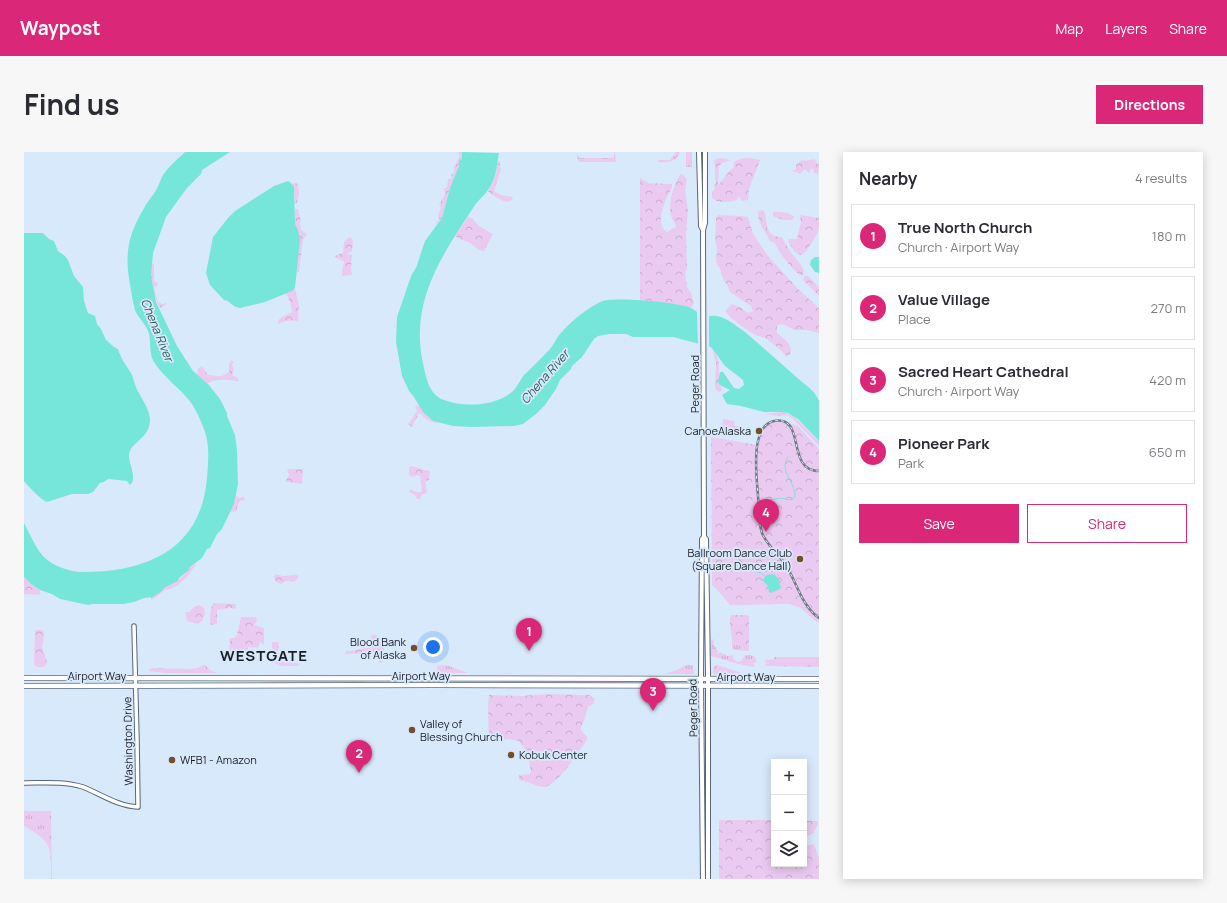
<!DOCTYPE html>
<html lang="en">
<head>
<meta charset="utf-8">
<style>
	:root { --surface:#fff; --page:#f7f7f7; --text:#2b2b33; --muted:#7c7c81; --line:#e1e1e2; --accent:#db2777 }
	body { margin:0; font-family:Manrope,sans-serif; background:var(--page); color:var(--text) }
	.controls { position:absolute; right:12px; bottom:12px; display:grid; overflow:hidden; border-radius:0px; box-shadow:0 2px 10px #0003 }
	.controls button { width:36px; height:36px; display:grid; place-items:center; padding:0; border:0; border-bottom:1px solid var(--line); background:var(--surface); color:var(--text); font:20px sans-serif }
	.you { position:absolute; left:409px; top:495px; width:14px; height:14px; margin:-10px; border:3px solid #fff; border-radius:50%; background:#1a73e8; box-shadow:0 0 0 6px #1a73e833 }
	.badge { display:grid; place-items:center; width:26px; height:26px; border-radius:50%; background:var(--accent); color:#fff; font-size:13px; font-weight:700 }
	.pin { position:absolute; translate:-50% -33px; filter:drop-shadow(0 1px 2px #0008) }
	.pin::after { content:''; position:absolute; top:21px; width:14px; height:12px; background:inherit; clip-path:polygon(0 0,100% 0,50% 100%) }
	.list { margin:0; padding:0; list-style:none }
	h2 { display:flex; justify-content:space-between; align-items:center; height:52px; margin:0; padding:0 16px; font-size:17px }
	h2 small { font-size:13px; font-weight:400; color:var(--muted) }
	.list li { display:grid; grid-template-columns:26px 1fr auto; gap:12px; align-items:center; box-sizing:border-box; height:64px; margin:0 8px 8px; padding:0 8px; border:1px solid var(--line); border-radius:0px }
	.list b { display:block; font-size:15px; white-space:nowrap }
	.list p { margin:0; font-size:13px; white-space:nowrap; color:var(--muted) }
	.list em { font-size:13px; font-style:normal; color:var(--muted) }
	.actions { display:flex; gap:8px; padding:12px 16px }
	.actions a { flex:1; padding:9px 0; border:1px solid var(--accent); border-radius:0px; text-align:center; font-size:14px; color:var(--accent) }
	.actions .main { background:var(--accent); color:#fff }
	.icon { flex:none; width:22px; height:22px; fill:none; stroke:currentColor; stroke-width:2; stroke-linecap:round; stroke-linejoin:round }
	.map { position:relative; flex:none; width:795px; height:727px; overflow:hidden; border-radius:0px }
	header { display:flex; align-items:center; gap:24px; box-sizing:border-box; height:56px; padding:0 20px; background:var(--accent); color:#fff }
	header strong { font-size:19px }
	nav { display:flex; gap:22px; margin-inline-start:auto; font-size:14px }
	.intro { display:flex; align-items:center; justify-content:space-between; box-sizing:border-box; height:96px; padding:0 24px }
	h1 { margin:0; font-size:28px }
	.button { padding:10px 18px; border-radius:0px; background:var(--accent); color:#fff; font-size:14px; font-weight:700 }
	main { display:flex; gap:24px; padding:0 24px }
	aside { flex:1; background:var(--surface); border-radius:0px; box-shadow:0 2px 10px #0003 }
	.map>svg:first-child { display:block }
	.grass { fill:url(#grass-tufts) }
	.forest { fill:url(#forest-crowns) }
	.garden { fill:#ebcaf1 }
	.water { fill:#77e6da }
	.pier { fill:#d9e9fc }
	.lines { fill:none; stroke-linecap:round; stroke-linejoin:round }
	.stream { stroke:#77e6da; stroke-width:1 }
	.tertiary-casing { stroke:#596778; stroke-width:5.5 }
	.secondary-casing { stroke:#596778; stroke-width:6 }
	.primary-casing { stroke:#596778; stroke-width:6 }
	.tertiary { stroke:#fff; stroke-width:3.5 }
	.secondary { stroke:#fff; stroke-width:4 }
	.primary { stroke:#fff; stroke-width:4.5 }
	.rail-casing { stroke:#707a87; stroke-width:2.5 }
	.rail { stroke:#d9e9fc; stroke-width:1; stroke-dasharray:3; stroke-linecap:butt }
	.poi-dot { fill:#744d2a; stroke:#d9e9fc; stroke-width:1.5 }
	.labels { text-anchor:middle; stroke-width:3.5; stroke-linejoin:round; paint-order:stroke }
	.street-label { font-size:11px; fill:#191e25; stroke:#d9e9fc }
	.poi-label { font-size:11px; fill:#191e25; stroke:#d9e9fc; text-anchor:end }
	.water-label { font-size:12px; font-style:italic; fill:#2b5c57; stroke:#d9e9fc }
	.district-label { font-size:15px; font-weight:bold; letter-spacing:1px; fill:#191e25; stroke:#d9e9fc }
</style>
</head>
<body>
<header>
<strong>Waypost</strong>
<nav><a>Map</a><a>Layers</a><a>Share</a></nav>
</header>
<div class="intro"><h1>Find us</h1><a class="button">Directions</a></div>
<main>
<div class="map">
<svg width="795" height="727" viewBox="0 0 795 727">
	<defs>
		<pattern id="grass-tufts" width="24" height="20" patternUnits="userSpaceOnUse"><rect width="24" height="20" fill="#ebcaf1"/><path d="M3 7l-1-3M5 7V3M7 7l1-3M15 17l-1-3M17 17v-4M19 17l1-3" fill="none" stroke="#c9adce"/></pattern>
		<pattern id="forest-crowns" width="20" height="18" patternUnits="userSpaceOnUse"><rect width="20" height="18" fill="#ebcaf1"/><path d="M2 6a3 3 0 1 1 6 0M12 15a3 3 0 1 1 6 0" fill="none" stroke="#c9adce"/></pattern>
	</defs>
	<rect width="100%" height="100%" fill="#d9e9fc"/>
	<path class="grass" d="M553,0L554,5L556,6H586L590,5V0H591L592,9L591,10H556L553,7Z
		M652,0H656C653,10 643,11 634,10V8H646Z
		M662,0H668V15H662Z
		M127,111L130,112V129L134,131V133L130,136L134,150L138,152L142,151L143,152L136,156C129,143 126,127 127,111Z
		M699,267L711,269L710,274L719,275V276L698,275Z
		M172,411C168,421 157,433 146,437C145,437 141,438 140,439C136,441 132,446 128,448L127,445C133,444 135,439 140,436C143,434 148,433 151,431C159,425 164,417 172,411Z
		M689,487L690,493L694,499L693,502L696,500L703,504L710,503L709,507L713,510L717,509L721,503H728C732,505 733,507 732,511H729L731,514L730,515L718,513L687,504V488Z
		M708,489L716,493H725V497L724,499L710,498L708,496Z
		M248,490H255L254,500H248Z
		M750,505H752L754,509H795V515L742,514L741,512L742,513L743,511V510L740,511L743,506V508L750,507Z
		M180,513H181L186,518L193,521H141L124,519L128,516L163,517L173,516Z
		M419,513L425,514L444,521H413V514Z
		M662,513H669L670,522H641L655,517Z
		M693,513L718,521L691,522L689,521L690,514Z
		M253,529H341V530L326,531H238V530Z
		M488,529H610V530L599,531H475V530Z
		M0,659H27L28,727H27C27,696 29,690 0,674Z"/>
	<path class="forest" d="M434,0H438V8L435,9L436,14L426,36L418,66L409,76L415,67L414,64L417,55L415,53L421,42L420,37L423,35L424,27L428,26L427,23L430,20V15L436,4Z
		M696,6L707,8L698,11L695,14L694,33C700,27 704,19 710,15V10C718,4 728,6 736,8L725,37L724,48L718,49L715,44L713,48C705,50 694,52 688,46V40L691,37L690,33L692,31C690,24 692,16 690,8Z
		M790,7L795,13L794,22L790,21L789,17H787L785,21L781,17L776,22L768,19L769,18H772V13L778,8L782,9Z
		M474,9H476V16L477,17L470,39L477,43L489,45L488,48C480,53 472,44 464,40L472,22Z
		M658,22L663,27L661,38L664,59L662,81L663,117L661,120L663,135L667,141L670,151L667,156L656,153L616,148V26L624,31L648,32V35C643,45 629,72 643,80L652,75C651,70 648,67 647,64C644,50 649,35 656,23Z
		M271,31L274,32L275,42L273,51L271,52L270,35L268,32Z
		M271,57H274L277,69L276,71L277,78L283,82L279,88L275,120H273V114L274,99L271,72Z
		M737,58L740,59C744,67 740,77 749,83C751,85 755,84 758,86C761,91 765,98 769,103C773,109 782,115 779,123H776C769,119 753,98 751,91L746,89C741,79 734,72 734,60Z
		M749,60C755,59 766,60 770,65L768,68C762,69 755,67 749,64Z
		M695,63L717,64L724,65L729,82L744,104L775,138L795,156V181L782,178H770L761,173L756,172L753,174V181C760,187 770,192 766,203L762,204C756,197 749,191 741,186C739,185 737,185 735,184C728,183 706,166 702,160V158L708,152L716,155L724,161L729,159L727,154L706,140L703,133L699,127L697,119L692,110L693,97L691,88L692,65Z
		M777,63L795,66C795,81 795,79 787,92C783,97 782,101 776,103L770,99L764,89L765,87H773L777,70L776,65Z
		M444,65L448,66L455,74L469,82L460,99C454,99 451,94 446,91C441,88 435,88 431,84Z
		M325,85L328,86L329,91L328,99L323,102L324,103L327,102L328,103L327,116L328,123L318,124V119L320,110L315,107L312,106L311,104L319,101L320,90Z
		M781,124H784L795,135V144L779,128Z
		M271,136L275,154L274,169C266,168 261,168 254,172V169C257,164 263,163 268,160C268,154 265,147 262,142Z
		M690,199C700,213 691,225 698,238L696,240L693,239L691,235L692,211L689,200Z
		M207,208L210,210L208,212L210,218L208,223L214,226V229C203,228 192,225 183,232L173,223L174,217L178,214L184,223C188,223 190,224 194,224C198,225 202,222 205,220V213Z
		M395,253C400,260 405,268 414,269L413,271C405,270 401,266 395,261L388,275L384,272L393,259L391,255Z
		M759,260C775,264 782,279 795,289V294L767,265L763,263L755,264L740,262Z
		M754,268L774,274L795,297V471L789,467L777,456L765,452L706,453L695,440L688,433L687,285L733,293C736,280 739,269 754,268Z
		M387,314C394,315 399,318 406,319L405,328L403,329L401,328L403,341L398,343L396,347H393L390,342L385,340L386,337L392,340H397L398,339L396,324L394,323L387,325L385,322V315Z
		M265,317H279L278,332L263,330L262,328L265,323L263,318Z
		M212,343L215,346L220,345L221,348L216,349L213,355V359L206,360L211,349Z
		M251,422L259,424L272,423L275,424L270,430L262,429L257,432L252,430L250,426Z
		M0,425L7,432L16,438V443L0,442Z
		M189,451L212,452V457L206,456L193,458V472L187,473C185,467 186,457 189,451Z
		M175,453L180,456L181,461L179,468L174,472L163,469L161,460H165L170,455Z
		M707,463H722L725,464V493H716L708,489C708,481 705,473 706,465Z
		M217,465H232L233,470L231,471V473L240,476V493L236,490L234,496L224,495V505L219,506H212L209,504H205L206,486H211V484L213,483Z
		M12,478H19C22,483 19,489 18,494L23,510L20,515H13L10,512L11,481Z
		M348,483H353L354,490H375L376,493L360,494V506L358,511L355,510L353,504L350,501L321,502L322,499H327L347,495L348,492L347,484Z
		M522,542L565,543L571,547L569,552L564,555L560,569L557,575V578L563,585V588C555,599 533,635 519,635C510,634 504,629 495,628V623L506,622L507,619L503,601L495,589L484,587L467,589L465,588L464,555L465,543H467L497,544Z
		M695,668H750V712H780V694L790,692L795,706V727H695Z
		M780,669H794V672L789,682L780,685Z"/>
	<path class="garden" d="M752,505H795V509H754Z
		M249,509L274,511L276,514H258L250,511Z"/>
	<path class="water" d="M161,0H206L178,18L177,22L163,36L142,65L129,101L127,124L132,150L153,194L169,219L185,233L196,247L203,261V264L211,283L213,298L214,332L210,352L198,377L193,382L186,396L183,397L178,406L166,415L165,418L155,426L154,429L140,436L138,439L129,445L120,446L110,450L99,452H69L64,453L36,447L28,442L16,438L7,432L0,425V371C6,382 11,395 19,404C28,414 46,420 59,420C124,420 177,397 183,326C184,311 186,295 181,280C178,271 173,260 168,252C157,237 140,226 130,210C124,200 128,189 124,179C121,171 114,166 111,158C108,148 107,137 105,127C101,99 105,82 119,58C122,51 127,46 131,40C135,34 136,28 139,23C145,14 154,7 161,0Z
		M438,0L475,1C473,11 473,21 468,31C464,41 456,46 451,53C417,105 384,151 400,216C403,229 406,243 420,248C441,256 473,254 489,239C494,234 496,228 500,223C507,216 515,209 522,201C527,197 530,191 533,186C542,173 565,154 579,149C594,145 653,150 667,156C671,158 675,162 680,164C685,165 688,163 692,164C702,165 712,174 720,179L778,230C786,236 791,240 795,249V289L774,267L764,261L756,260H740L717,254L703,252L698,243L706,238L696,233L694,230L696,220H699L710,236L715,237L720,233L719,228L701,214L687,195L649,185H609L602,182H586L574,184L570,187L558,205L548,214L547,217L536,228L532,237L521,253L512,262L499,272L490,274L447,275L429,274L409,269L406,266L399,260L390,245L385,239L378,224L372,190L373,165L384,133L388,122L392,116L401,89L418,66L426,36L435,14V8L438,7Z
		M264,29L267,31L270,35L271,72L274,78L276,88L271,136L268,139L241,150L216,156L212,155L207,152L204,149L200,148L186,133L182,121L189,85L204,66L211,59L250,34Z
		M0,81H19L25,87L30,89L34,99L41,104L44,108L50,124L59,135L60,149L64,161L71,164L73,172L77,177L82,188L90,195L94,197C97,207 102,213 107,221C110,227 111,235 115,241C120,251 126,258 126,269C125,287 107,290 105,302C104,310 114,327 106,333L103,329L84,327L80,330L76,331L69,340L64,342H48L23,350C17,348 5,335 0,329Z
		M791,105H795V121L791,120L786,113L787,108Z
		M750,422L757,430L755,432L757,434L756,437L747,441L745,440L744,434L738,428L743,423Z"/>
	<path class="pier" d="M673,159L685,163V197L674,193Z"/>
	<g class="lines">
		<path class="stream" d="M745,348L757,346L767,348L771,345C772,330 754,319 764,305
			M730,419L737,421L742,425"/>
		<g class="tertiary-casing">
			<path id="tertiary" d="M0,631C19,631 40,629 59,635C77,642 93,654 114,655L113,587L110,474"/>
		</g>
		<g class="secondary-casing">
			<path id="secondary" d="M675,0L677,74L679,78
				M681,0V71L679,78L680,385L682,387L684,521V727
				M679,727L677,527L678,387L680,385"/>
		</g>
		<g class="primary-casing">
			<path id="primary" d="M0,526L795,527
				M0,534L413,533L795,534"/>
		</g>
		<use href="#tertiary" class="tertiary"/>
		<use href="#secondary" class="secondary"/>
		<use href="#primary" class="primary"/>
		<g class="rail-casing">
			<path id="rail" d="M795,319C761,319 783,263 750,269C725,274 733,327 734,344C735,356 734,369 738,381C743,394 756,403 763,415C773,432 778,454 795,466"/>
		</g>
		<use href="#rail" class="rail"/>
	</g>
	<g class="poi-dot">
		<circle cx="735" cy="279" r="4"/>
		<circle cx="776" cy="407" r="4"/>
		<circle cx="390" cy="496" r="4"/>
		<circle cx="388" cy="578" r="4"/>
		<circle cx="487" cy="603" r="4"/>
		<circle cx="148" cy="608" r="4"/>
	</g>
	<g class="labels">
		<g class="street-label">
			<text transform="translate(671 232) rotate(-90)" y="4">Peger Road</text>
			<text x="73" y="528">Airport Way</text>
			<text x="397" y="528">Airport Way</text>
			<text x="722" y="529">Airport Way</text>
			<text transform="translate(669 556) rotate(-91)" y="4">Peger Road</text>
			<text transform="translate(104 589) rotate(-91)" y="4">Washington Drive</text>
		</g>
		<g class="poi-label">
			<text x="727" y="283">CanoeAlaska</text>
			<text x="768" y="405">Ballroom Dance Club<tspan x="768" dy="13">(Square Dance Hall)</tspan></text>
			<text x="382" y="494">Blood Bank<tspan x="382" dy="13">of Alaska</tspan></text>
			<text x="396" y="576" text-anchor="start">Valley of<tspan x="396" dy="13">Blessing Church</tspan></text>
			<text x="495" y="607" text-anchor="start">Kobuk Center</text>
			<text x="156" y="612" text-anchor="start">WFB1 - Amazon</text>
		</g>
		<g class="water-label">
			<text transform="translate(133 178) rotate(68)" y="4">Chena River</text>
			<text transform="translate(521 225) rotate(-49)" y="4">Chena River</text>
		</g>
		<g class="district-label">
			<text x="240" y="509">WESTGATE</text>
		</g>
	</g>
</svg>
<div class="controls">
<button>+</button>
<button>−</button>
<button><svg class="icon" aria-label="layers" viewBox="0 0 24 24"><path d="M12 4l9 5-9 5-9-5zM3 14l9 5 9-5"/></svg></button>
</div>
<div class="you"></div>
<div class="pin badge" style="left:505px;top:499px">1</div>
<div class="pin badge" style="left:335px;top:621px">2</div>
<div class="pin badge" style="left:629px;top:559px">3</div>
<div class="pin badge" style="left:742px;top:380px">4</div>
</div>
<aside>
<h2>Nearby<small>4 results</small></h2>
<ul class="list">
<li><span class="badge">1</span><div><b>True North Church</b><p>Church · Airport Way</p></div><em>180 m</em></li>
<li><span class="badge">2</span><div><b>Value Village</b><p>Place</p></div><em>270 m</em></li>
<li><span class="badge">3</span><div><b>Sacred Heart Cathedral</b><p>Church · Airport Way</p></div><em>420 m</em></li>
<li><span class="badge">4</span><div><b>Pioneer Park</b><p>Park</p></div><em>650 m</em></li>
</ul>
<div class="actions"><a class="main">Save</a><a>Share</a></div>
</aside>
</main>
</body>
</html>
